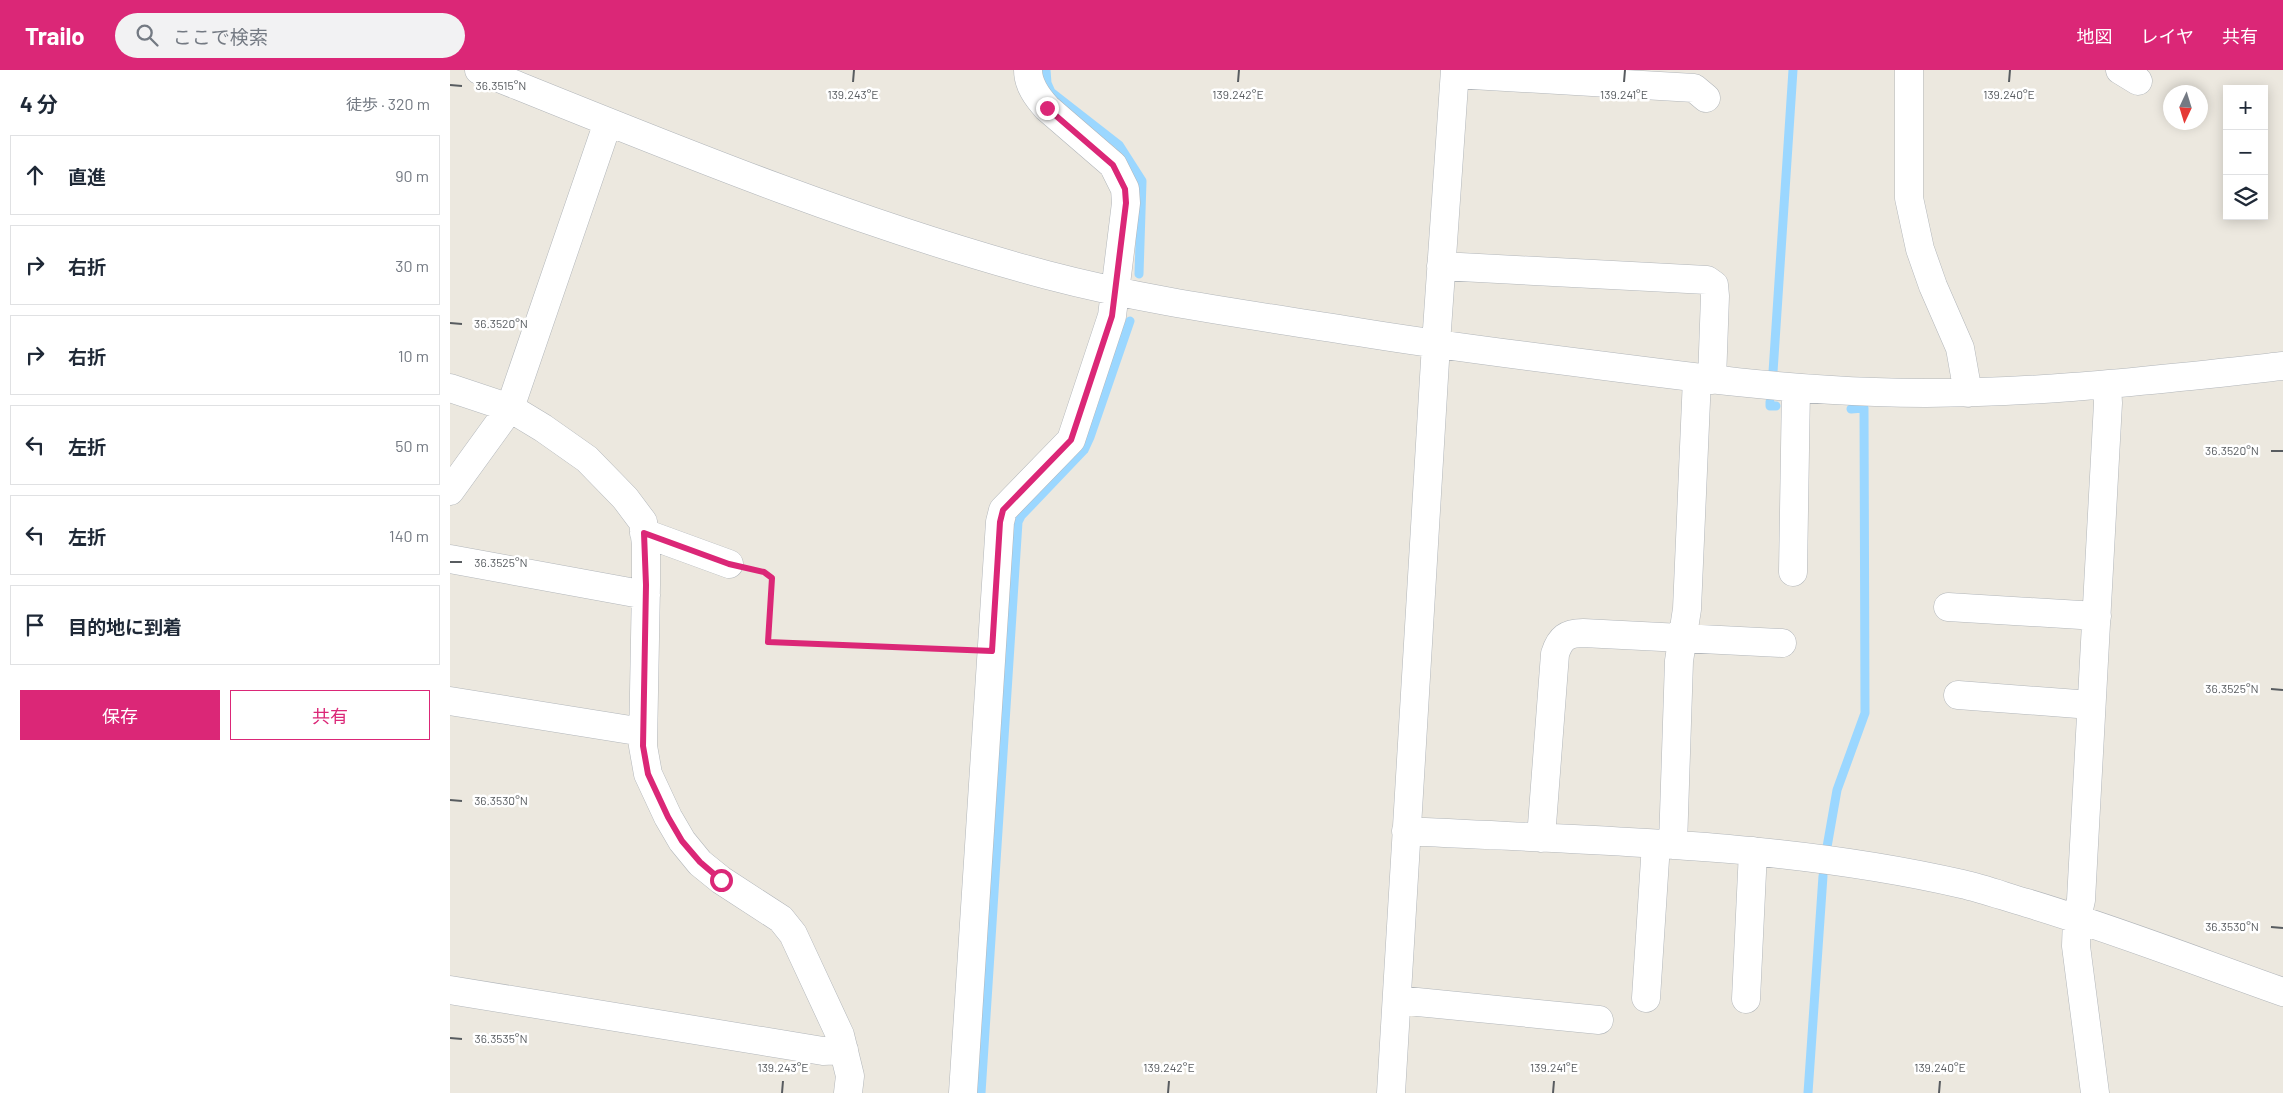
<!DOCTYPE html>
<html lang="ja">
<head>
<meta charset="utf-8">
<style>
	:root { --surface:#fff; --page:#f2f2f3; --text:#1f2937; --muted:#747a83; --line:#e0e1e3; --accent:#db2777 }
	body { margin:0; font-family:Barlow,"Noto Sans JP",sans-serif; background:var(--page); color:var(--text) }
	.controls { position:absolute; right:15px; top:15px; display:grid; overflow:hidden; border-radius:0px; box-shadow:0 2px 12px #0003 }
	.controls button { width:45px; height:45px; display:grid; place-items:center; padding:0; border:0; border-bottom:1px solid var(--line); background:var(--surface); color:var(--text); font:25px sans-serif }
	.compass { position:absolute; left:1713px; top:15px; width:45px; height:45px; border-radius:50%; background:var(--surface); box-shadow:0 2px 12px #0003; rotate:184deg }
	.stop { position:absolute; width:15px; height:15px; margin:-11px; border:4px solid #db2777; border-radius:50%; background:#fff }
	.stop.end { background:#db2777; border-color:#fff; box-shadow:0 1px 5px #0008 }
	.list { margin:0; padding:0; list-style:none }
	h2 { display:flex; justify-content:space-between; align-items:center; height:65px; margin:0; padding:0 20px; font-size:21px }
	h2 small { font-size:16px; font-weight:400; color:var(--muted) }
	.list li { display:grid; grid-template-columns:32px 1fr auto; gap:15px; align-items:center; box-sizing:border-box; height:80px; margin:0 10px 10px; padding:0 10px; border:1px solid var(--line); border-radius:0px }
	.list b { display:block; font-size:19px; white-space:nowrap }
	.list em { font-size:16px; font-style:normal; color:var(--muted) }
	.actions { display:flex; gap:10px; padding:15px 20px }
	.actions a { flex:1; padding:11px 0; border:1px solid var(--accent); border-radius:0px; text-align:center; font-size:18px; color:var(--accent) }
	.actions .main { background:var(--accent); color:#fff }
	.icon { flex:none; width:28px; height:28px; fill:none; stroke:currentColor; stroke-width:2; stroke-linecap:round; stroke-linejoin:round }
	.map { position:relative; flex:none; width:1833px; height:1023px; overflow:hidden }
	header { display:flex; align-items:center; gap:30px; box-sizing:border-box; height:70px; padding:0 25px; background:var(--accent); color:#fff }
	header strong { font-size:24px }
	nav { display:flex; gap:28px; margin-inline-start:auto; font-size:18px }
	.search { width:350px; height:45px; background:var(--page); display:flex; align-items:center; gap:12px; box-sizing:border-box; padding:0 18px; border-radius:28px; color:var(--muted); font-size:19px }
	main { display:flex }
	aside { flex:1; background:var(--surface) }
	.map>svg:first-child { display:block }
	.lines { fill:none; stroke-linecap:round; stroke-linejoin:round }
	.stream { stroke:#9bd7ff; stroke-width:9 }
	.minor-casing { stroke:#b2b6ba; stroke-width:29 }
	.path { stroke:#93c5a0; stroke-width:3; stroke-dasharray:5 2.5; stroke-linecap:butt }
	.minor { stroke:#fff; stroke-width:28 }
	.route { stroke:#db2777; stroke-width:6 }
	.ticks { fill:none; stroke:#585c60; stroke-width:2 }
	.ticks-label { font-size:12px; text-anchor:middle; fill:#585c60; stroke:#fff; stroke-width:5; stroke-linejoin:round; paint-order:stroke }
</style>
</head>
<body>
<header>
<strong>Trailo</strong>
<div class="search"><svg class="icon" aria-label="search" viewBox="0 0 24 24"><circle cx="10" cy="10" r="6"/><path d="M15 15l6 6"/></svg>ここで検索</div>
<nav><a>地図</a><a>レイヤ</a><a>共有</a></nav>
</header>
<main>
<aside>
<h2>4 分<small>徒歩 · 320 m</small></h2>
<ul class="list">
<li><svg class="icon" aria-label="ahead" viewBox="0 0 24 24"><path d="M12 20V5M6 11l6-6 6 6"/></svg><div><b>直進</b></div><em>90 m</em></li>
<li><svg class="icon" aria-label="right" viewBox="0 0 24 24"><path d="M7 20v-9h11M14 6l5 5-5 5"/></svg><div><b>右折</b></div><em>30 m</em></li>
<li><svg class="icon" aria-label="right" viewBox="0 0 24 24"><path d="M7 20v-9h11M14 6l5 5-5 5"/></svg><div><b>右折</b></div><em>10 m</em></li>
<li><svg class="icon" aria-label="left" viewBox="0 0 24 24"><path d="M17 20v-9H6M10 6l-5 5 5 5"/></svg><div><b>左折</b></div><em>50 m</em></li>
<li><svg class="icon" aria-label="left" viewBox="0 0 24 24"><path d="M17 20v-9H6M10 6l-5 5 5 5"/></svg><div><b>左折</b></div><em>140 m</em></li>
<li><svg class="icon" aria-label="arrive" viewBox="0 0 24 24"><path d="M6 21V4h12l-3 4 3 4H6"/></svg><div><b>目的地に到着</b></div></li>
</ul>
<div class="actions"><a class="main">保存</a><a>共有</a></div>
</aside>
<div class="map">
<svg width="1833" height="1023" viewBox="0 0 1833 1023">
	<rect width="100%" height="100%" fill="#ece8df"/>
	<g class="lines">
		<path class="stream" d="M596,0L597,13L601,22L669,75L692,111L689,204
			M1323,302L1343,0
			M1320,332V336H1326
			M1377,777L1387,720L1415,643L1414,338L1401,339
			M531,1023L568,452L571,446L634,380L640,367L680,251
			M1358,1023L1373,806"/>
		<g class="minor-casing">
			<path id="minor" d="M29,0C215,75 403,153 597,205C699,232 803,245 908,262C987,275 1067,285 1147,295C1240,307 1332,319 1425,322C1561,327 1698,311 1833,296
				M1459,0V128L1470,179L1483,216L1510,278L1518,323
				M1670,0L1688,11
				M1005,4L1244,18L1256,28
				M991,196L1257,210L1264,215L1265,226L1262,310
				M0,318L60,338L93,358L137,389L175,428L193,452L196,474V515L193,676L198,704L218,747L232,771L250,793L271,810L331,849L343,864L390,965L400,1006L398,1023
				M0,421L60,338L158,52
				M194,463L279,494
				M0,489L196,525
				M1343,502L1346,318
				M1498,537L1647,546
				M1508,625L1641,635
				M0,631L193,662
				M956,761C1141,771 1330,772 1512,814C1534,819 1556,827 1577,833C1664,859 1748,892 1833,922
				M1091,768L1105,584C1110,568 1117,563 1133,563L1332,573
				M1223,775L1229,591L1237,539L1247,308
				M0,920L373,981L394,980
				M1196,928L1206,774
				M1296,929L1303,781
				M947,930L1149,950
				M513,1023L550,452L553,440L621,370L662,246L676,133L675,119L663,95L597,38C587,27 578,15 578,0
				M941,1023L986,274L1005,0
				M1645,1023L1626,876L1627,848L1631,830L1658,333L1657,315"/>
		</g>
		<path class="path" d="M306,500L314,502L322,508L318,572L514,580"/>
		<use href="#minor" class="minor"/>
	</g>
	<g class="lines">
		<path class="route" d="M271,810L250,792L232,771L218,747L198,704L193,676L196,515L194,463L279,494L314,502L322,508L318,572L542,581L550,452L553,440L621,370L662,246L676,133L675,119L663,95L597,38"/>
	</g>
	<path class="ticks" d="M403,12L404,0M788,12L789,0M1174,12L1175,0M1559,12L1560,0M0,15L12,16M0,253L12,254M1821,381H1833M0,492H12M1821,619L1833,620M0,730L12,731M1821,857L1833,858M0,968L12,969M332,1023L333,1011M718,1023L719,1011M1103,1023L1104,1011M1489,1023L1490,1011"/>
	<g class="ticks-label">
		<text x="51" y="20">36.3515°N</text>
		<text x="403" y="29">139.243°E</text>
		<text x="788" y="29">139.242°E</text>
		<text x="1174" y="29">139.241°E</text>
		<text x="1559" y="29">139.240°E</text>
		<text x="51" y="258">36.3520°N</text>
		<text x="1782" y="385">36.3520°N</text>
		<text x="51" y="497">36.3525°N</text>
		<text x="1782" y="623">36.3525°N</text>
		<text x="51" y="735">36.3530°N</text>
		<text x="1782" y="861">36.3530°N</text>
		<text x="51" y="973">36.3535°N</text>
		<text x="333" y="1002">139.243°E</text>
		<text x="719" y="1002">139.242°E</text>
		<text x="1104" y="1002">139.241°E</text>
		<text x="1490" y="1002">139.240°E</text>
	</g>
</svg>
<div class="controls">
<button>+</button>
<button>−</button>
<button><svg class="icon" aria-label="layers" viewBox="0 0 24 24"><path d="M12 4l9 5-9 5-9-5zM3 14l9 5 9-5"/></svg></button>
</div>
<svg class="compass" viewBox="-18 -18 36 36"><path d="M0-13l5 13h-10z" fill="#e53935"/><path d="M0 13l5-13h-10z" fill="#747a83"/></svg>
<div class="stop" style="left:271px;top:810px"></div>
<div class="stop end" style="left:597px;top:38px"></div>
</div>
</main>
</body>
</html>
